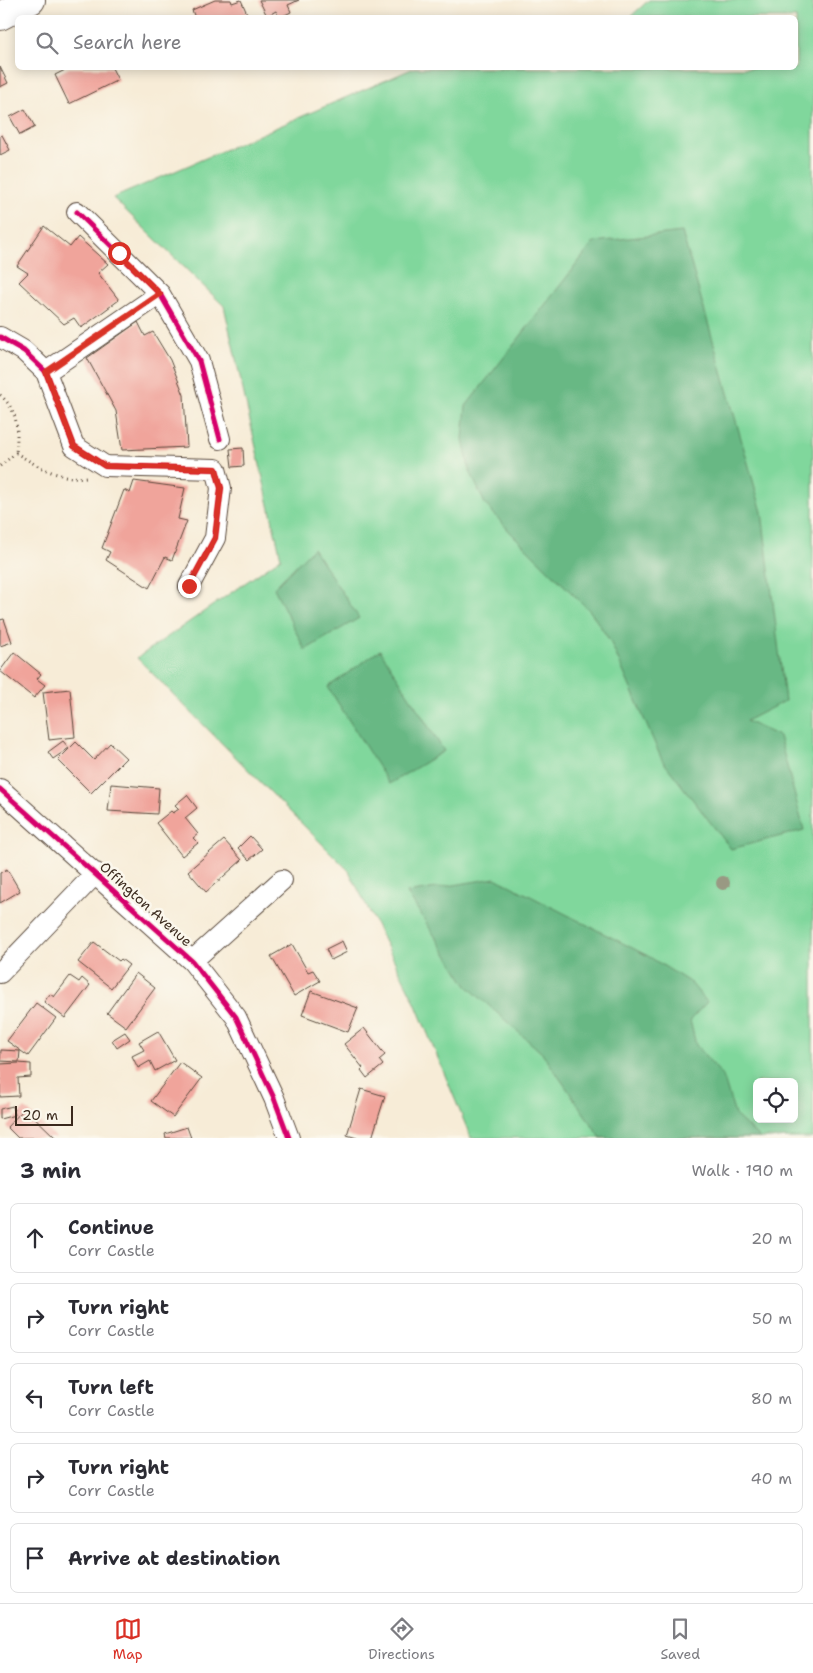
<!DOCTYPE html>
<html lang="en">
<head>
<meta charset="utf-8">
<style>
	:root { --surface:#fff; --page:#f2f2f3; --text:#2b2b33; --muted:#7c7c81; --line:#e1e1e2; --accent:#d93025 }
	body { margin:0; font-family:"Shantell Sans",sans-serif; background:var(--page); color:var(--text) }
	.controls { position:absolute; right:15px; bottom:15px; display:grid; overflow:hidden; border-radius:8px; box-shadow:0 2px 12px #0003 }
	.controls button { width:45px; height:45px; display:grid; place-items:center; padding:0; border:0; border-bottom:1px solid var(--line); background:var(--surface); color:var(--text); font:25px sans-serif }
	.scale { position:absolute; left:15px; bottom:12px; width:58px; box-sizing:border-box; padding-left:5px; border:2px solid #3b2a1e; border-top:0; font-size:14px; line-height:18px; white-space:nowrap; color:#3b2a1e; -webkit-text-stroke:4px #fbf7ec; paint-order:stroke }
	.stop { position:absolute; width:15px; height:15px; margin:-11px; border:4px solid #d93025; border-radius:50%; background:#fff }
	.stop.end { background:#d93025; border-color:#fff; box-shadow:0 1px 5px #0008 }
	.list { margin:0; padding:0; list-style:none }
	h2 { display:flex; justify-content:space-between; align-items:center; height:65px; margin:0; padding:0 20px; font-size:21px }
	h2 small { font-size:16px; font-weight:400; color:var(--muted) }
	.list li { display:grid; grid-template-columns:32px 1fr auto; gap:15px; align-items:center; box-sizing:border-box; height:70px; margin:0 10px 10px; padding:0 10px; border:1px solid var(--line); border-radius:8px }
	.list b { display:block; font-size:19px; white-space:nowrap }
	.list p { margin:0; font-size:16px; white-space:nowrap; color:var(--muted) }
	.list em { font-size:16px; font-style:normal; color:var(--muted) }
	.icon { flex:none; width:28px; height:28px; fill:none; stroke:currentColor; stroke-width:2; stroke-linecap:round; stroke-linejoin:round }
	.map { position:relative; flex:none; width:813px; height:1138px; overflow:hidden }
	.search { position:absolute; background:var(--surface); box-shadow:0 2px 12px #0003; left:15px; right:15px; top:15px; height:55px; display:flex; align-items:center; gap:12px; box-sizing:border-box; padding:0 18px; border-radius:8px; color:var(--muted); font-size:19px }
	.sheet { height:465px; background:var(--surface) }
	nav { display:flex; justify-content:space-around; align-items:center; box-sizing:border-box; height:70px; border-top:1px solid var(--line); background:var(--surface); font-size:14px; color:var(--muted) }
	nav a { display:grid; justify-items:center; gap:2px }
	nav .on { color:var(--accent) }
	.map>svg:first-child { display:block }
	.green { fill:#80d79c; stroke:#5e805d; fill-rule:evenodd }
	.forest { fill:#68b884; stroke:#527151 }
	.building { fill:#f0a49b }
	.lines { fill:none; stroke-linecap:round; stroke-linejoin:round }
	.minor-casing { stroke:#57473a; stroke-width:22 }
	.secondary-casing { stroke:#57473a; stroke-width:30 }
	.path { stroke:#57473a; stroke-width:3; stroke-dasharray:1 4; stroke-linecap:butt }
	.minor { stroke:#fff; stroke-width:20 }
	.secondary { stroke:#fff; stroke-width:28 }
	.cycleway-casing { stroke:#fbf7ec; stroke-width:8 }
	.cycleway { stroke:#d6006c; stroke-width:5 }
	.tree { fill:#999983 }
	.route { stroke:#d93025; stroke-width:6 }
	.labels { text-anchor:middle; stroke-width:5; stroke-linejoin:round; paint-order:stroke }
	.street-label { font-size:14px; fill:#3b2a1e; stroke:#fbf7ec }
</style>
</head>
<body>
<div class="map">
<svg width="813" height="1138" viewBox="0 0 813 1138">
	<rect width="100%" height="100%" fill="#fbf7ec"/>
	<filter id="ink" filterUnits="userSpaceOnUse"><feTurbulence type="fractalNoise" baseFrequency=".02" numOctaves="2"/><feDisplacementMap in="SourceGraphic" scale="10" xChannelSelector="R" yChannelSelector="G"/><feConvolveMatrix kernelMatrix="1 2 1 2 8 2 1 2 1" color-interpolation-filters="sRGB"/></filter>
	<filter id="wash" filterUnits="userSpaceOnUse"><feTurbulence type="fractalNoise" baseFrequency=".0096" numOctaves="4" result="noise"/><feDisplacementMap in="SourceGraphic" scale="20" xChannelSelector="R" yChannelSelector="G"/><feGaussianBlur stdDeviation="1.12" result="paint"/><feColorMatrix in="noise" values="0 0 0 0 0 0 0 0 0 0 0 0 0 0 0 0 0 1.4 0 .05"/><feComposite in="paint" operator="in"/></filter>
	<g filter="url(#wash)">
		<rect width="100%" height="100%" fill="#f7ecd7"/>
		<path class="green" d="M649,0H813V1138H471L413,998L349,871L137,658L281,558L224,306L113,198L414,68H796V18L630,17ZM757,1082H794V1119H757Z"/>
		<path class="forest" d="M682,232L762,512L785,701L746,721L779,736L804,830L731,849L662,760L610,641L590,611L512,534L485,504L469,469L463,439L466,406L594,242Z
			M313,548L359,618L305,650L274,588Z
			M380,650L444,751L389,784L328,687Z
			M495,878L648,956L691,983L707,1002L690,1020L696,1045L723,1076L735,1115L760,1138H601L543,1054L467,986L407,893Z"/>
		<g id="blocks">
			<path class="building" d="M215,0H231L232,3L241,0L249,18H195L192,10Z
				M259,0H299L288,5L291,12L279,18L276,11L267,16Z
				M0,67L8,83L0,87Z
				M69,68H112L118,80L69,104L55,75Z
				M25,109L35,127L20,135L10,117Z
				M2,135L10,150L0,155V136Z
				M44,226L70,247L78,237L108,264L98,273L119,300L81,328L74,318L64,324L19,282L28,273L17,266Z
				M138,322L145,336L153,332L170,360L184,395L187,447L122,450L116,411L87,358Z
				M243,448L244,466L232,467L230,449Z
				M134,481L185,488L178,519L187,521L172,560L165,557L149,588L106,560L110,552L102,548L124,490L130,493Z
				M4,619L12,642L0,646V620Z
				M14,652L41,674L37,679L45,685L34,698L0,671Z
				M70,689L75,737L49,740L43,692Z
				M63,741L69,748L53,759L48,752Z
				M76,742L94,760L110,743L126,758L91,793L58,760Z
				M111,784L159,788L157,814L108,811Z
				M187,795L197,808L185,818L198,834L193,838L198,843L182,856L156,823L171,811L173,813L179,809L175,805Z
				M250,836L262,849L249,860L238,848Z
				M224,840L242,860L206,892L188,871Z
				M7,869L20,891L0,903V873Z
				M342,941L347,952L331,960L326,949Z
				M94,942L119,961L121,959L129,965L111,988L78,962Z
				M292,944L308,972L313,970L320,981L294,996L271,956Z
				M136,973L155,988L126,1027L107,1013Z
				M70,976L79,982L82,978L90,985L65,1018L44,1002L50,994L54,997Z
				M311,991L358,1008L348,1032L302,1015Z
				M36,1003L56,1018L28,1056L7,1041Z
				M364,1028L385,1055L379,1060L383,1065L367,1078L361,1070L363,1068L344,1044Z
				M158,1031L175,1060L155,1071L150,1061L138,1068L132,1056L144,1050L139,1042Z
				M125,1032L130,1039L117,1048L112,1040Z
				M1,1050L20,1051L19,1062L0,1061Z
				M180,1062L202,1078L173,1117L151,1101Z
				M18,1063L31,1064V1077L18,1078L19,1096L0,1097V1064Z
				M361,1089L385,1096L372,1138H357L347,1135Z
				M13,1106L15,1115L0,1119V1109Z
				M25,1108L56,1138H18L7,1127Z
				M187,1127L191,1138H166L165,1134Z"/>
		</g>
	</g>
	<g filter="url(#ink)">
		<use href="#blocks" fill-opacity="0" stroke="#57473a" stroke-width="1"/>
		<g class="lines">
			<g class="minor-casing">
				<path id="minor" d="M77,212L160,294L199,361L220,439
					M0,337L24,351L46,372L74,446L105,466L216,469L221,488L215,538L189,586
					M46,372L160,294
					M0,789L192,961L236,1017L274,1098L289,1138
					M192,961L282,880
					M0,973L96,873"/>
			</g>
			<g class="secondary-casing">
				<path id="secondary" d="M0,16L31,0"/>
			</g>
			<path class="path" d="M0,395C19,411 18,430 16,453
				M0,466L16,453C39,467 59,480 87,477"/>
			<use href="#minor" class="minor"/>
			<use href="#secondary" class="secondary"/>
			<g class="cycleway-casing">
				<path id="cycleway" d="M77,212L160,294L199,361L220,439
					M0,337L24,351L46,372L74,446L105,466L216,469L221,488L215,538L189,586
					M0,789L192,961L236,1017L274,1098L289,1138"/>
			</g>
			<use href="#cycleway" class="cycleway"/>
		</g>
		<circle class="tree" cx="723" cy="883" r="7"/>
	</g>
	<g class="lines" filter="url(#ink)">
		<path class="route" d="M119,253L160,294L46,372L74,446L105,466L216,469L221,488L215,538L189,586"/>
	</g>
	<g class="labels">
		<g class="street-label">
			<text transform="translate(146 904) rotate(42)" y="5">Offington Avenue</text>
		</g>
	</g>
</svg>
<div class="controls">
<button><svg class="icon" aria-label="locate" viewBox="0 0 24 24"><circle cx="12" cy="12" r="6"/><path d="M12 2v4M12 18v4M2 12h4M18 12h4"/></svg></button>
</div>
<div class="scale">20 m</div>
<div class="stop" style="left:119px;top:253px"></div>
<div class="stop end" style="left:189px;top:586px"></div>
<div class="search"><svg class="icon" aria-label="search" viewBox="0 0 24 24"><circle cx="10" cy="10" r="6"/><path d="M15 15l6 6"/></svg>Search here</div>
</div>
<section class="sheet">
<h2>3 min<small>Walk · 190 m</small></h2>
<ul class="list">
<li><svg class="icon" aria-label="ahead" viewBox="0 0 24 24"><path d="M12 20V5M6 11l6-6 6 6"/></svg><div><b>Continue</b><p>Corr Castle</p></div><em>20 m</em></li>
<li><svg class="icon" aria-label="right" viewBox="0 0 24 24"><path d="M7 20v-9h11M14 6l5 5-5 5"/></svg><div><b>Turn right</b><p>Corr Castle</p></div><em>50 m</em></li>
<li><svg class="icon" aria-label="left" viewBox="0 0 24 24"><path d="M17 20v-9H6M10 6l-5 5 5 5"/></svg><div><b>Turn left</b><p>Corr Castle</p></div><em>80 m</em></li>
<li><svg class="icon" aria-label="right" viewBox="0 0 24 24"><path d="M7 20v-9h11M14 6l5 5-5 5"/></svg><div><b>Turn right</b><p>Corr Castle</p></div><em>40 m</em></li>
<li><svg class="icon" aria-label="arrive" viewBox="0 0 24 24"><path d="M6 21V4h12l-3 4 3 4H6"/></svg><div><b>Arrive at destination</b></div></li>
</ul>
</section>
<nav>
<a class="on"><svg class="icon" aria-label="map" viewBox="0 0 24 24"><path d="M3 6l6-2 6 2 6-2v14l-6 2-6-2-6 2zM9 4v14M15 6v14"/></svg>Map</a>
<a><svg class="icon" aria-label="directions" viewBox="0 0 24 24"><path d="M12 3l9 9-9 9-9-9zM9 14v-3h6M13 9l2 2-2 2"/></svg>Directions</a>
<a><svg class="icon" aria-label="saved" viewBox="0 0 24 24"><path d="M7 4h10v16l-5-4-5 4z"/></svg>Saved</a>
</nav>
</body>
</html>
